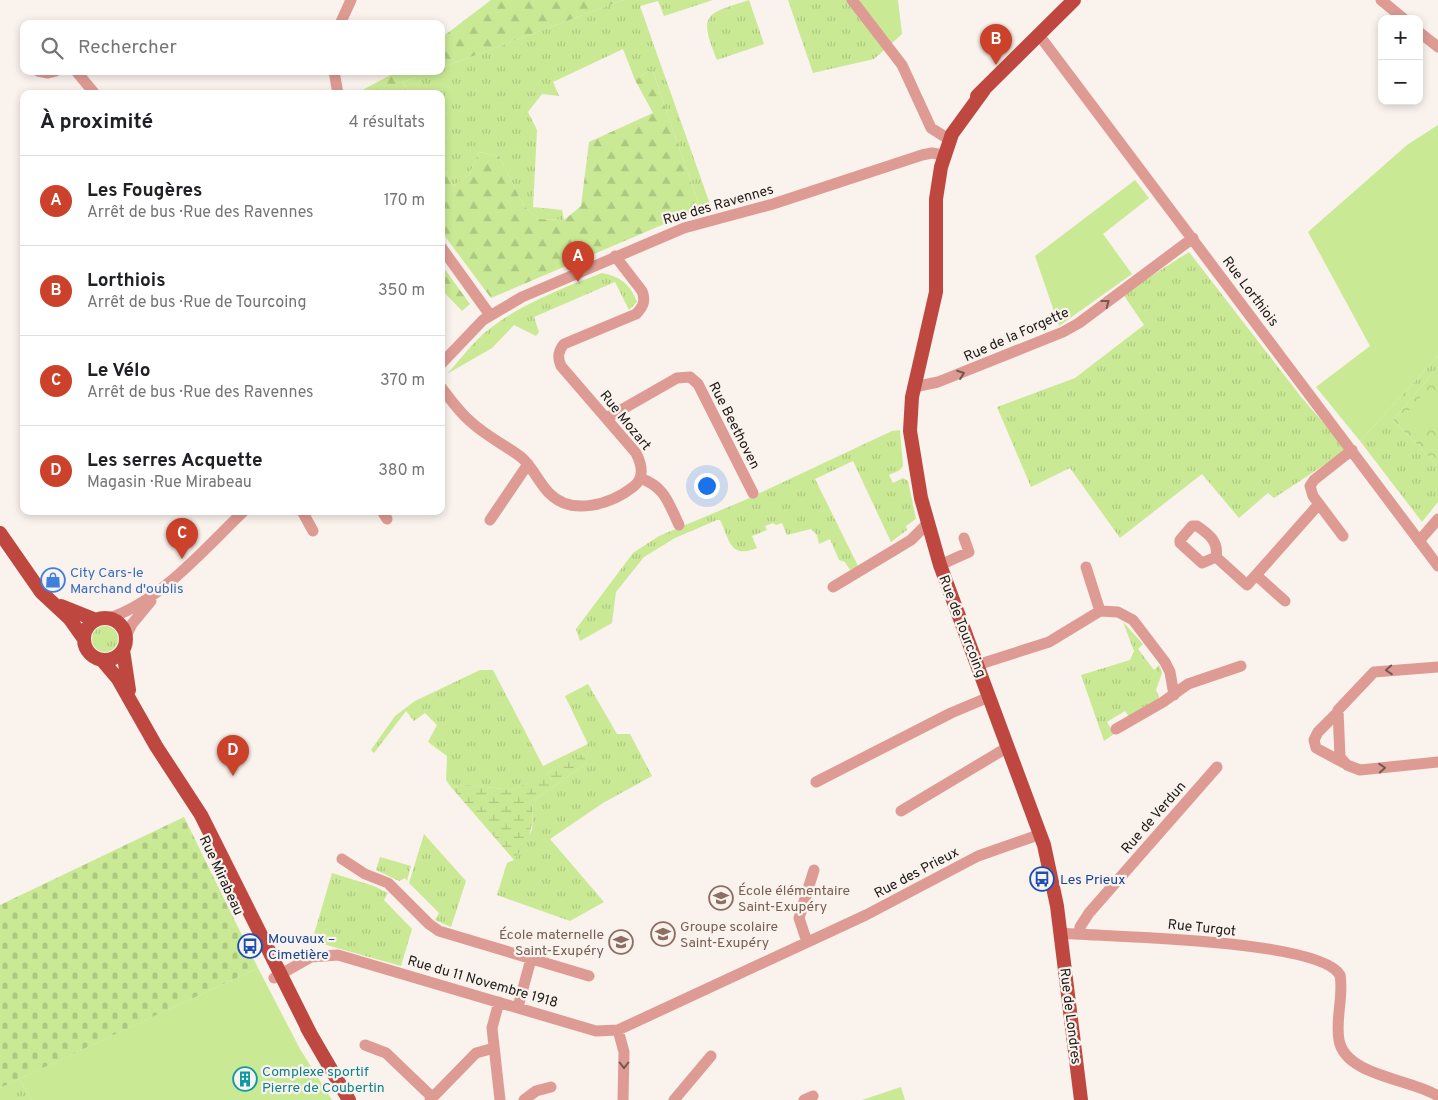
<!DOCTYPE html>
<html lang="fr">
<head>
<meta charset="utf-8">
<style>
	:root { --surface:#fff; --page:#f2f2f2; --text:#202124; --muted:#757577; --line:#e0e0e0; --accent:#cc412a }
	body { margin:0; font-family:Overpass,sans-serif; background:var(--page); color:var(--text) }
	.controls { position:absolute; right:15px; top:15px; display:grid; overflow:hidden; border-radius:10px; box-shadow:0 2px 8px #0003 }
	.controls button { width:45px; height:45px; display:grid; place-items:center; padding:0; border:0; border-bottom:1px solid var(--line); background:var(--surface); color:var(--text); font:25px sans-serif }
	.you { position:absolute; left:706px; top:485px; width:18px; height:18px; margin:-12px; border:4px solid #fff; border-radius:50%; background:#1a73e8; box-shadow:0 0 0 8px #1a73e833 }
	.badge { display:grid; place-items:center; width:32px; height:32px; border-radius:50%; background:var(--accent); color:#fff; font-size:16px; font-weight:700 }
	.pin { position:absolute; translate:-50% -41px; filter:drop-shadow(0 1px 2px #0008) }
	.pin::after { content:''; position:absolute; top:26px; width:18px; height:15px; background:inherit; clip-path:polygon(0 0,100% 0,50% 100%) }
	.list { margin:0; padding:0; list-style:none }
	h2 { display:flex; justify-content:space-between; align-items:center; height:65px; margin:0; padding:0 20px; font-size:21px }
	h2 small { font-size:16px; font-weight:400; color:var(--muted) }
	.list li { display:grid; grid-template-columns:32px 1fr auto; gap:15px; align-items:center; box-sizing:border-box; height:90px; padding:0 20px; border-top:1px solid var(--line) }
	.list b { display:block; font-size:19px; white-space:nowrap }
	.list p { margin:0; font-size:16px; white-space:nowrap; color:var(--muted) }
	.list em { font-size:16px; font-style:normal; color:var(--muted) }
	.icon { flex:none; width:28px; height:28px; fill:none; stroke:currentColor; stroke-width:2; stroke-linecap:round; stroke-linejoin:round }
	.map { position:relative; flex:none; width:1438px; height:1100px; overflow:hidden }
	.search { position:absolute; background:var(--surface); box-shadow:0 2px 8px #0003; left:20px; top:20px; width:425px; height:55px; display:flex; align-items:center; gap:12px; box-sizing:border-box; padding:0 18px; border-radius:10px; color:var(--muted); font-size:19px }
	.panel { position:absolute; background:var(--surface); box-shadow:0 2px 8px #0003; left:20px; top:90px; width:425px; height:425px; border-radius:10px }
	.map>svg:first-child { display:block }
	.grass { fill:url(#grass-tufts) }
	.forest { fill:url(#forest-firs) }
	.wetland { fill:url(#wetland-marsh) }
	.cemetery { fill:url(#cemetery-stones) }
	.park { fill:url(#park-crowns) }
	.garden { fill:#cae995 }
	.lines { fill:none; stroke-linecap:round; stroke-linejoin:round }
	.minor { stroke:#de9b93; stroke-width:11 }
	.major { stroke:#be4840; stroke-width:14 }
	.oneway { stroke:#775753 }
	.labels { text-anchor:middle; stroke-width:4.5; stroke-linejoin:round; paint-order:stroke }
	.street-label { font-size:14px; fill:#22201e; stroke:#f9f2ed }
	.shop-label { font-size:14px; fill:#366cbe; stroke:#f9f2ed; text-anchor:start }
	.transit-label { font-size:14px; fill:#164399; stroke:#f9f2ed; text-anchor:start }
	.education-label { font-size:14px; fill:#785e54; stroke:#f9f2ed; text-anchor:start }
	.culture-label { font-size:14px; fill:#0d838f; stroke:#f9f2ed; text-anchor:start }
</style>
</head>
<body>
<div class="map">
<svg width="1438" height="1100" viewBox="0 0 1438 1100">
	<defs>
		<pattern id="grass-tufts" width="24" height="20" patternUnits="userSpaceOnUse" patternTransform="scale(1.25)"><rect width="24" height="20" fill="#cae995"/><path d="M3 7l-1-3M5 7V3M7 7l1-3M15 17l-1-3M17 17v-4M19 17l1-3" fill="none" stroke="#adc880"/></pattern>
		<pattern id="forest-firs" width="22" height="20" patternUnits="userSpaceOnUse" patternTransform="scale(1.25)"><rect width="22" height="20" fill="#cae995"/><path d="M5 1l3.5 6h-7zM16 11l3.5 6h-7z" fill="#adc880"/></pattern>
		<pattern id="wetland-marsh" width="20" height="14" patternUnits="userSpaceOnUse" patternTransform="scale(1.25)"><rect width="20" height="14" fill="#cae995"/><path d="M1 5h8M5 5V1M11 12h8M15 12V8" fill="none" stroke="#adc880"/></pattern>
		<pattern id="cemetery-stones" width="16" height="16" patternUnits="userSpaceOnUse" patternTransform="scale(1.25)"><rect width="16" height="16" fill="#cae995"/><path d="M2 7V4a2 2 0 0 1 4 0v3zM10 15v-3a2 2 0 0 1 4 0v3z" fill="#adc880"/></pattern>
		<pattern id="park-crowns" width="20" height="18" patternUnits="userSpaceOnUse" patternTransform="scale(1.25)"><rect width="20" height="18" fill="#cae995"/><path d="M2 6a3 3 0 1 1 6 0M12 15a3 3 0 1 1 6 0" fill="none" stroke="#adc880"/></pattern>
	</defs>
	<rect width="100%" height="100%" fill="#f9f2ed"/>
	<path class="grass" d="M623,0H713L664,16L658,1L640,6L711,207L701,211L652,69L635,80L623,49L553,82L559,96L542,94L528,112L537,130L533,207L562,210L564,220L538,219L524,206L499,156L479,152L469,175L453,186L441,162V94H409L403,82L433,71H441V68Z
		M749,0L764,44L717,60C698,14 705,14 749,0Z
		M788,0H857L891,44L874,59L813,73Z
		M1189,252L1302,398L1347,450L1274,498L1268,493L1239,518L1202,474L1120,538L1070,468L1031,487L997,407L1075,378L1144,325L1123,294Z
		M602,273C620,276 631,285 637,302L629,310L615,282L534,317L539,332L536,336L514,325L492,348L447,374C459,361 470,346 483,334C516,306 562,288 602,273Z
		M1438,356V367L1393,420L1438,466V502L1422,522L1360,441Z
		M900,430L903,466L900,470L889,475L893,483L903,478L908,481L916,519L906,526L907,530L891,542L853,461L815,479L858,566L850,570L845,562L839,560L830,539L819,544L817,535L811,529L787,535L782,523L776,525L773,523L765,526L767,530L752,536L757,548C730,559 730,541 720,520H717L675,538L644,557L616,592L612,623L580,641L576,629L633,553L659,536L745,500L892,431Z
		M1123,622L1143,644L1138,649L1154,670L1159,665L1162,673L1156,690L1159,697L1156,703L1130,718L1125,711L1107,722L1114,734L1104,741L1081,675L1130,660L1134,651Z
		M92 639a13 13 0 1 1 26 0a13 13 0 1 1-26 0Z
		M480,670H493L543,766L588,744L565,696L588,684L617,734H630L652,776L603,803L550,839L604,902L570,921L497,895L507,863L514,860L532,830L533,801L587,763L583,755L513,790L468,785L451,787L446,780L447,756L428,742L437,725L425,713L414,721L406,711L374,753L371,750L395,716L415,701Z
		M424,834L466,881L451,927L435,920L439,913L409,883Z
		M380,857L411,866L407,881L405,878L399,881L376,870Z
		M332,873L374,886L388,893L384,900L412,929L401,966L312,941Z
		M19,1079L32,1100H0V1088Z"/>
	<path class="forest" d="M491,0H623L441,68V38Z
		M652,69L701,211L690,213L491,298L441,231V162L453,186L469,175L479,152L499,156L524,206L538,219L564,220L581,206L589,142L653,113L635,80Z
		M398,71H433L403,82L409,94H355Z
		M441,264L470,304L462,311L441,289Z"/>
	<path class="wetland" d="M583,754L587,763L533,801C532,831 532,836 514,860L451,787L468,785L513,790Z"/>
	<path class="cemetery" d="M184,817L258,968L0,1088V905Z"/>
	<path class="park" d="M1438,367V466L1393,420Z"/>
	<path class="garden" d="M857,0H898L902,34L891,44Z
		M1438,125V356L1360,441L1316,387L1370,346L1308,232L1407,145Z
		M1135,180L1149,198L1103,234L1132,274L1059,326L1035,256Z
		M1424,393L1438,407V414L1432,420L1415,403Z
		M1412,407L1430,424L1421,433L1403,417Z
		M258,968L300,1049L332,1100H32L19,1079Z
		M901,1087L905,1100H862Z"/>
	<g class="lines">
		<path class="minor" d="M852,0L902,65L931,128L950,140
			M1381,0L1404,19
			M340,24L351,0
			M1419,32L1438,47
			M1039,35L1438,566
			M38,71L48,73L56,71
			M76,71L95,94
			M334,71L338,94
			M441,247L490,315
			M441,364L483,320L522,297L684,228L773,204L922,155L932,153L944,155
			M441,387C450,399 459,412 471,422C486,436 505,445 521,457C533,467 538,482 549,493C571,516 610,505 633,487C645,478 642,465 636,453L561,366C557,357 558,351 564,344L636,314C643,307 646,301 642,291L615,256
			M914,387L938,382L1063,332L1079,323L1193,238
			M607,418L677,378L690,377L698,384L753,493
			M640,478C665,487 668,502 679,525
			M302,511L313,531
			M382,511L387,519
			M490,520L528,464
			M1343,536L1313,496L1310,486L1314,480L1352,450
			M1419,541L1438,519
			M1216,557L1202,563L1180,543V540L1192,526H1197C1209,534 1219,542 1216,557L1247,585L1256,575
			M940,565L969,552L964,538
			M1086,567L1100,611L1118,612L1133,620L1165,662L1170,672L1174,695
			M833,587L911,540L927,524
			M1285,601L1256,575L1319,504
			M109,618C160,602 206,547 244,511
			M126,636L132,624L151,601
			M977,665L1049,642L1100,611
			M1438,667L1374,672L1338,710L1340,757L1347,765L1360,770L1438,762
			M1337,713L1318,732L1314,740L1316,748L1344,763
			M1116,729L1163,702L1188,684L1241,666
			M816,782L951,713L989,697
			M901,811L1008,747
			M342,859L365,874L388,883L429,924L439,931L589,976
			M1060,933C1107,937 1319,939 1340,975C1344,996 1335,1019 1339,1040C1345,1076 1411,1079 1438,1096
			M1079,934L1080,927L1089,913L1217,767
			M807,942L799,918L814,870
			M274,978L311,957L338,955L596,1031L618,1030L866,915L978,856L1041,834
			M499,1002L492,1028L500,1100
			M518,1007L531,959
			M618,1030L624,1052L623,1100
			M365,1045L386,1053L432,1097
			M430,1100L476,1053L494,1048
			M524,1100L536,1091L551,1087
			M674,1100L711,1056
			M804,1100L813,1096"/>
		<path class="major" d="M984,90L952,134L941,167L936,199V292L912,397L910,431L921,498L940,565L1044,845L1057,906L1081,1100
			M977,96L1074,0
			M0,533L41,592L69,618L84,639
			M61,606L96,620
			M84 639a21 21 0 1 1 42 0a21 21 0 1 1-42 0Z
			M123,650L129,690
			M102,660L118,679L156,746L201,815L311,1035
			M307,1028L349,1100"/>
	</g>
	<defs><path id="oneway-chevron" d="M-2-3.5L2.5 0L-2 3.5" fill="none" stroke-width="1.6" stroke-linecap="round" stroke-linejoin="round" transform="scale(1.25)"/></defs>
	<g class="oneway">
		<use href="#oneway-chevron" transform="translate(1106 303) rotate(-37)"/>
		<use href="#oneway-chevron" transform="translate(961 374) rotate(-20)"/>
		<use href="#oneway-chevron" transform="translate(1389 670) rotate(176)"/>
		<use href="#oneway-chevron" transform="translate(1382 768) rotate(-4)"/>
		<use href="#oneway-chevron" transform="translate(624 1065) rotate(90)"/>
	</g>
	<defs>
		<g id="shop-ring" transform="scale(1.25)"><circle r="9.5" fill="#f9f2ed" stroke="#3f7fe0" stroke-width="1.5"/><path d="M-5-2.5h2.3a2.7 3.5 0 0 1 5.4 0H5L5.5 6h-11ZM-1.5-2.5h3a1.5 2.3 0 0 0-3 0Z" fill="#3f7fe0"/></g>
		<g id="bus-ring" transform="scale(1.25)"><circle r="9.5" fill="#f9f2ed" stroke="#1a4fb4" stroke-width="1.5"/><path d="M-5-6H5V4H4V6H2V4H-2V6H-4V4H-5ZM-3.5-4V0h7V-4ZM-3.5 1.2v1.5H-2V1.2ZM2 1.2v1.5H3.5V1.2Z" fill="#1a4fb4"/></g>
		<g id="school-ring" transform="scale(1.25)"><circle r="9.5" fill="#f9f2ed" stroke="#8d6e63" stroke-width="1.5"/><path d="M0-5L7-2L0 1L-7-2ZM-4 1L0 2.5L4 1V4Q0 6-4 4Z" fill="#8d6e63"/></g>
		<g id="building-ring" transform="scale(1.25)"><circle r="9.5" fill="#f9f2ed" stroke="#0f9aa8" stroke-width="1.5"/><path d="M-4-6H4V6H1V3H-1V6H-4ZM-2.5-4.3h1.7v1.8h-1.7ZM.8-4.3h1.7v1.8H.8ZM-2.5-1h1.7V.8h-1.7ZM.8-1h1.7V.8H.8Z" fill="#0f9aa8"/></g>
	</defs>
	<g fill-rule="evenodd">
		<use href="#shop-ring" x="53" y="580"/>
		<use href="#bus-ring" x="1042" y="879"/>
		<use href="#school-ring" x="721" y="898"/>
		<use href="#school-ring" x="663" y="934"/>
		<use href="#school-ring" x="621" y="942"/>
		<use href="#bus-ring" x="250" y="946"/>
		<use href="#building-ring" x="245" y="1079"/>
	</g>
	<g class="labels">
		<g class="street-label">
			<text transform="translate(718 204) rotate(-16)" y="5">Rue des Ravennes</text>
			<text transform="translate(1251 291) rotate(53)" y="5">Rue Lorthiois</text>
			<text transform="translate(1016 334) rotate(-24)" y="5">Rue de la Forgette</text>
			<text transform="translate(626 420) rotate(51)" y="5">Rue Mozart</text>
			<text transform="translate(735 425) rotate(63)" y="5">Rue Beethoven</text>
			<text transform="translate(963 626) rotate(69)" y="5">Rue de Tourcoing</text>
			<text transform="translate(1153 817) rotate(-49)" y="5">Rue de Verdun</text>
			<text transform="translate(916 872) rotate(-28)" y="5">Rue des Prieux</text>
			<text transform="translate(222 875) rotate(65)" y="5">Rue Mirabeau</text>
			<text transform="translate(1202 927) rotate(6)" y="5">Rue Turgot</text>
			<text transform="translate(483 981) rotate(16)" y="5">Rue du 11 Novembre 1918</text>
			<text transform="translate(1071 1016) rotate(83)" y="5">Rue de Londres</text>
		</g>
		<g class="shop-label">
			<text x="70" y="577">City Cars-le<tspan x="70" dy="16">Marchand d'oublis</tspan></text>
		</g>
		<g class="transit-label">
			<text x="1060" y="884">Les Prieux</text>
			<text x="268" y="943">Mouvaux –<tspan x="268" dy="16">Cimetière</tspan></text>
		</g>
		<g class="education-label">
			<text x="738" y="895">École élémentaire<tspan x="738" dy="16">Saint-Exupéry</tspan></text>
			<text x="680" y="931">Groupe scolaire<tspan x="680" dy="16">Saint-Exupéry</tspan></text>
			<text x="604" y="939" text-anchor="end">École maternelle<tspan x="604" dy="16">Saint-Exupéry</tspan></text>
		</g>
		<g class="culture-label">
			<text x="262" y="1076">Complexe sportif<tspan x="262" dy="16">Pierre de Coubertin</tspan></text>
		</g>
	</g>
</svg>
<div class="controls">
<button>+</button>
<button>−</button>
</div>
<div class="you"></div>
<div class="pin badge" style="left:578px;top:282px">A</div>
<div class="pin badge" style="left:996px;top:65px">B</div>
<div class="pin badge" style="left:182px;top:559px">C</div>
<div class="pin badge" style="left:233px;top:776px">D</div>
<div class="search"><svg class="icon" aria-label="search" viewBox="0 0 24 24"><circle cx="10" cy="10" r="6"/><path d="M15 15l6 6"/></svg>Rechercher</div>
<section class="panel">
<h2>À proximité<small>4 résultats</small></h2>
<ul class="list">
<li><span class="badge">A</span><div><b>Les Fougères</b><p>Arrêt de bus · Rue des Ravennes</p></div><em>170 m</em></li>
<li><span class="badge">B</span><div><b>Lorthiois</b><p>Arrêt de bus · Rue de Tourcoing</p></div><em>350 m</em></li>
<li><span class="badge">C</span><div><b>Le Vélo</b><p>Arrêt de bus · Rue des Ravennes</p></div><em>370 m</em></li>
<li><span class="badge">D</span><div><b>Les serres Acquette</b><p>Magasin · Rue Mirabeau</p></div><em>380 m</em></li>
</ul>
</section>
</div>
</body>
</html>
